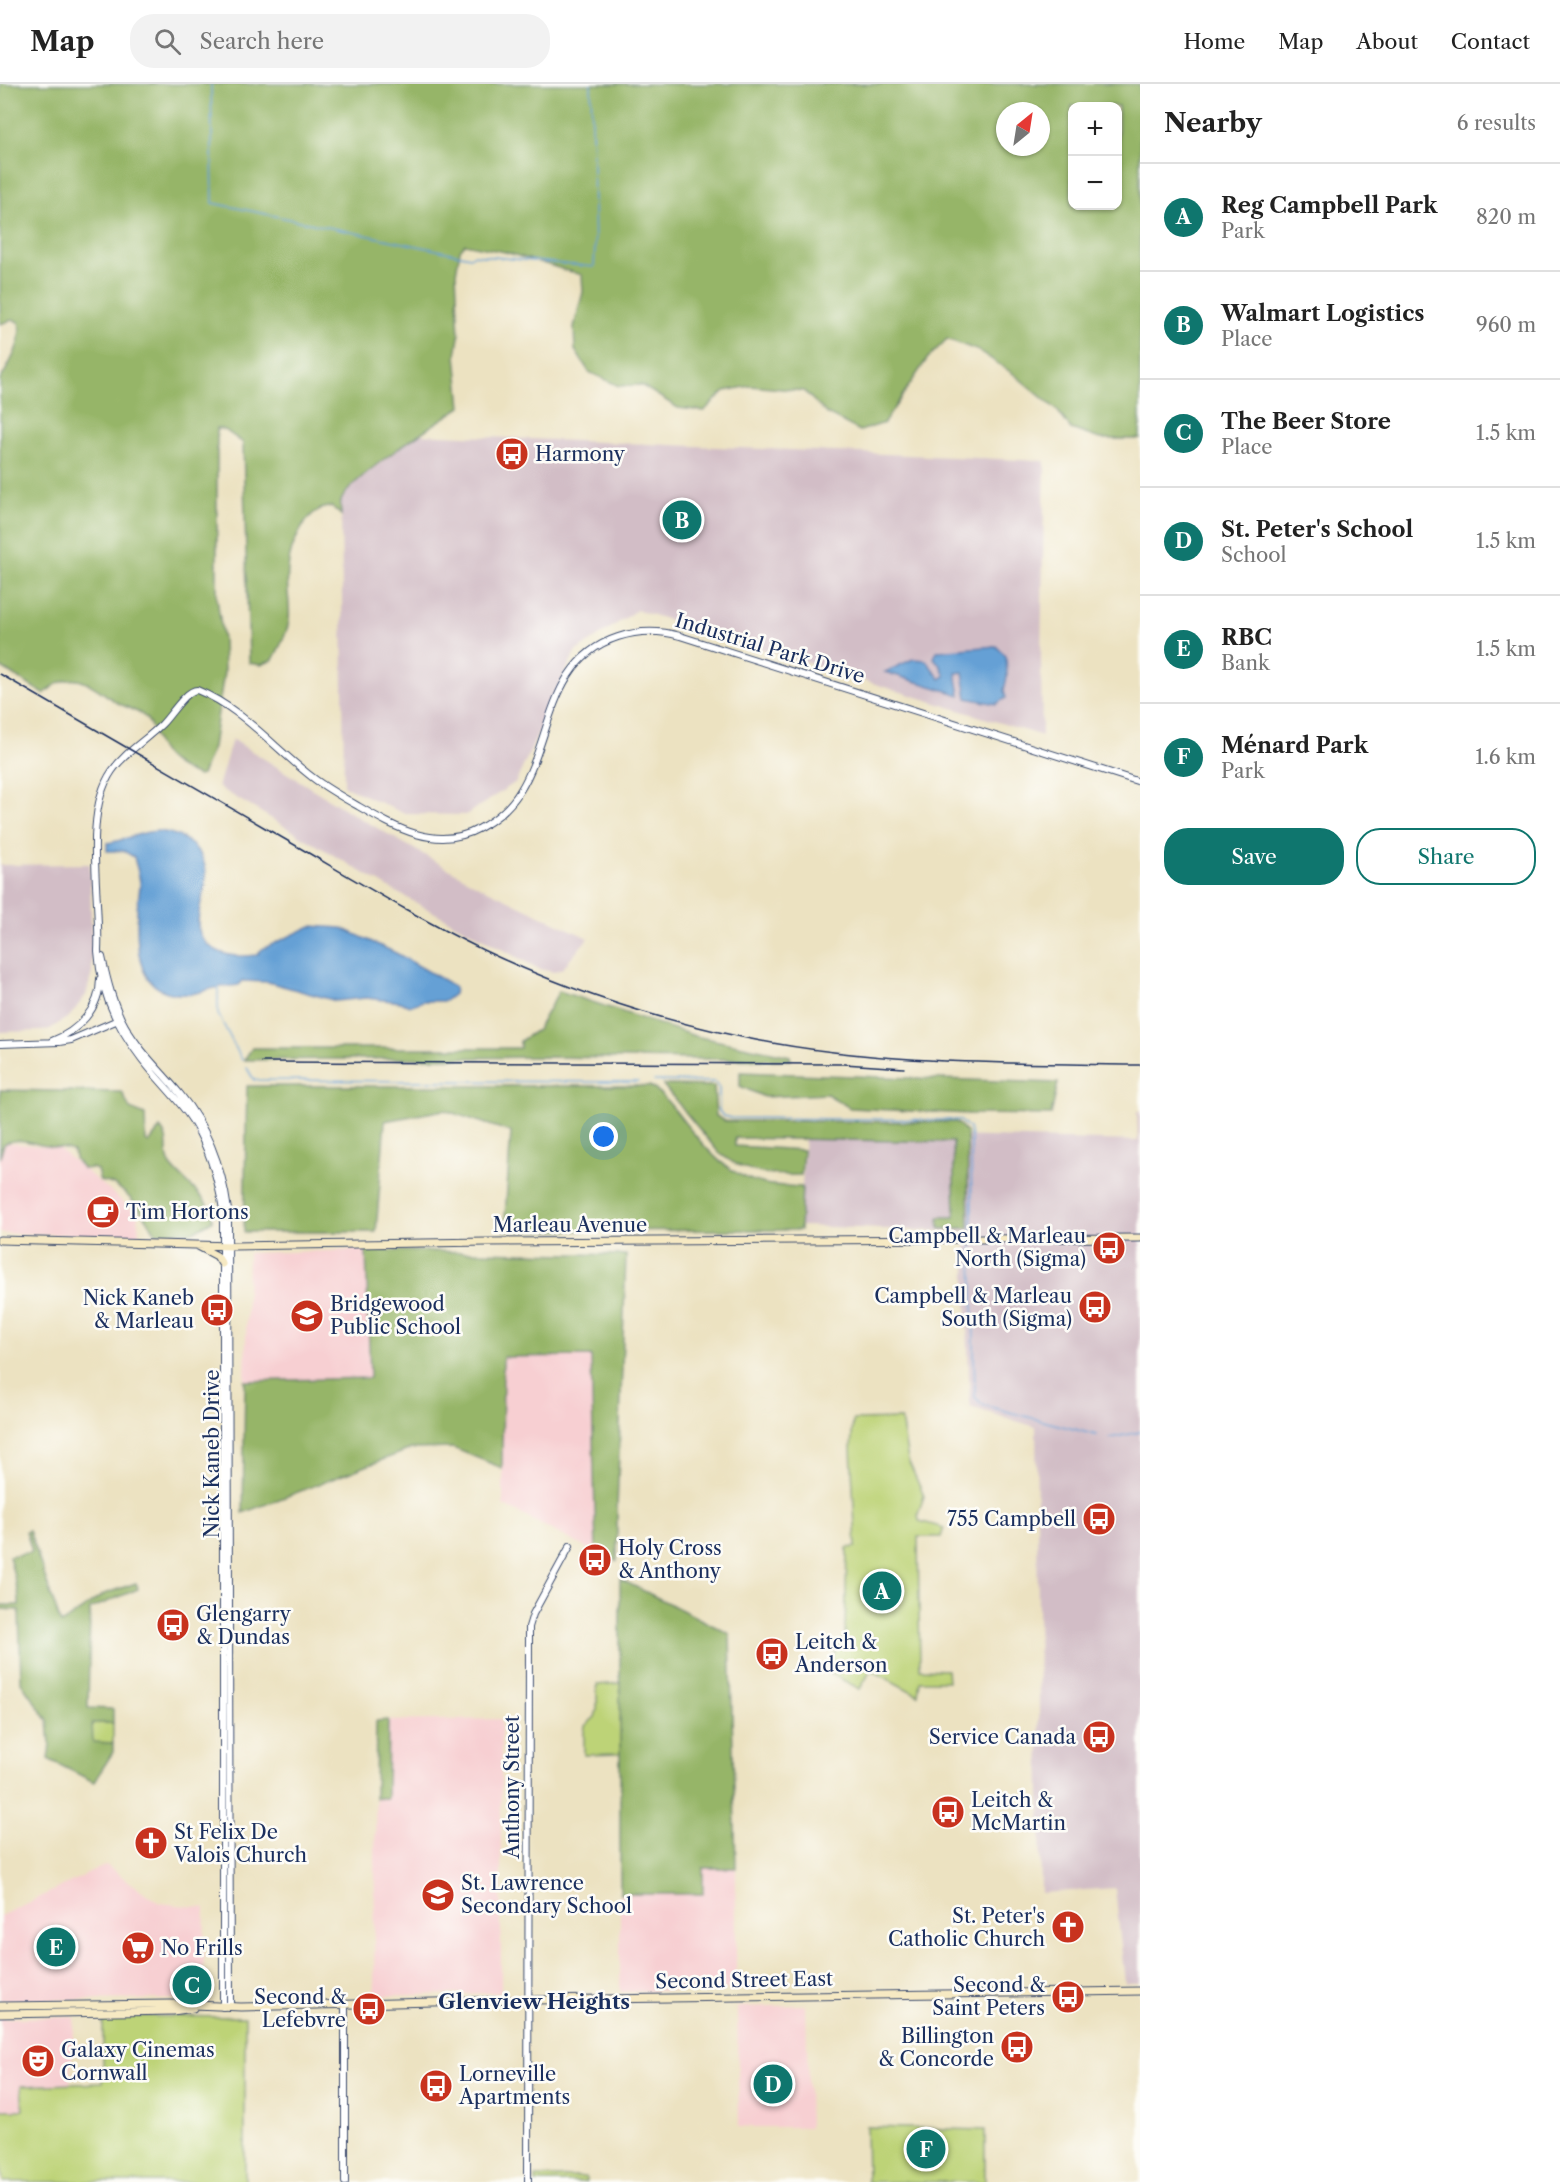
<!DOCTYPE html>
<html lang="en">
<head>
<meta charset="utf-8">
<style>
	:root { --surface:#fff; --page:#f2f2f2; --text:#222; --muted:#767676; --line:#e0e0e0; --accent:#0f766e }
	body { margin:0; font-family:"Libre Caslon Text",serif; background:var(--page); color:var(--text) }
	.controls { position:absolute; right:18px; top:18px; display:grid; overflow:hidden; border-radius:12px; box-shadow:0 2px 4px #0004 }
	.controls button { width:54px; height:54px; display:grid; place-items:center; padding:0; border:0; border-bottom:2px solid var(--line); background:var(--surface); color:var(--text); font:30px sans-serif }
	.compass { position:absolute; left:996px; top:18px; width:54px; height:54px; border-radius:50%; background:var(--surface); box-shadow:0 2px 4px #0004; rotate:30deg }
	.you { position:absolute; left:604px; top:1053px; width:21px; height:21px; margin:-15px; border:4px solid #fff; border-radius:50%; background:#1a73e8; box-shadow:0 0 0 9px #1a73e833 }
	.badge { display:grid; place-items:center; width:39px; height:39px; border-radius:50%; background:var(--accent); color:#fff; font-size:20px; font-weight:700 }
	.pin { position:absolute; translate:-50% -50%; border:3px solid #fff; box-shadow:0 2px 6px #0006 }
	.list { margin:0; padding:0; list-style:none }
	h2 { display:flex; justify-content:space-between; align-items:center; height:78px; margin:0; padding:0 24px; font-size:26px }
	h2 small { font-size:20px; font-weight:400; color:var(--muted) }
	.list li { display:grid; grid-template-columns:39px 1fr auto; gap:18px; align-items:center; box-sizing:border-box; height:108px; padding:0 24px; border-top:2px solid var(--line) }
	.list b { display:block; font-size:22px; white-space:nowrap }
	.list p { margin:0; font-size:20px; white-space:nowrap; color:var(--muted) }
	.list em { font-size:20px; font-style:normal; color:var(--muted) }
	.actions { display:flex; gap:12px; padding:18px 24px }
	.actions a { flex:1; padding:14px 0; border:2px solid var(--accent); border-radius:24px; text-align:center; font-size:21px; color:var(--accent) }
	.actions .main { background:var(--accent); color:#fff }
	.icon { flex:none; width:33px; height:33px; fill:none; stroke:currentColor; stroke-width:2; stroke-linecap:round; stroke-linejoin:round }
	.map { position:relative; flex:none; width:1140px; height:2098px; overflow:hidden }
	header { display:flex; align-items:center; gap:36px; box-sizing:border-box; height:84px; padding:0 30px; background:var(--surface); border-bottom:2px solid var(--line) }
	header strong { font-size:28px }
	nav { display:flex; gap:33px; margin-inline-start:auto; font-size:21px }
	.search { width:420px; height:54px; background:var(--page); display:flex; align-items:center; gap:15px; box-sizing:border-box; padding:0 21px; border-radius:24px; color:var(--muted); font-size:22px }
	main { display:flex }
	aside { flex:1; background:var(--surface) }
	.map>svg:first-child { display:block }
	.built { fill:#f7cfd2 }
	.industrial { fill:#d2bdc6 }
	.green { fill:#bdd377; stroke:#6c816a; stroke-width:1.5 }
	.forest { fill:#96b568; stroke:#587263; stroke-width:1.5; fill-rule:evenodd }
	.water { fill:#65a0d5; stroke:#40689a; stroke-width:1.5 }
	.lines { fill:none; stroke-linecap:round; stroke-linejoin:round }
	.stream { stroke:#65a0d5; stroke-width:1.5 }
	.tertiary-casing { stroke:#3a4a6d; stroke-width:8 }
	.secondary-casing { stroke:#3a4a6d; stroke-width:9 }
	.tertiary { stroke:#fff; stroke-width:6 }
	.secondary { stroke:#f6e9c3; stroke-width:7 }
	.rail { stroke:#1b2f5e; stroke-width:1.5 }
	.labels { text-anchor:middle; stroke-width:5; stroke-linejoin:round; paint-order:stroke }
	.poi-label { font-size:20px; fill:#1b2f5e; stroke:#fdfcf7; text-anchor:start }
	.street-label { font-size:20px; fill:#1b2f5e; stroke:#fdfcf7 }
	.neighbourhood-label { font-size:21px; font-weight:bold; fill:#1b2f5e; stroke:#fdfcf7 }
</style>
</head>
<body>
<header>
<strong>Map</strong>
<div class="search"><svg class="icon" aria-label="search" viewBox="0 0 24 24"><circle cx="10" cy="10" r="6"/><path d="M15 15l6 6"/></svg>Search here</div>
<nav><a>Home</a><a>Map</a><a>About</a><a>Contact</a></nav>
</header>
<main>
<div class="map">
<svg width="1140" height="2098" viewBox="0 0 1140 2098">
	<rect width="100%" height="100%" fill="#fdfcf7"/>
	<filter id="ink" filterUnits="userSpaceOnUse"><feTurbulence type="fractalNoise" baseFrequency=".0167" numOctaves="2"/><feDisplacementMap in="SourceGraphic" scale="12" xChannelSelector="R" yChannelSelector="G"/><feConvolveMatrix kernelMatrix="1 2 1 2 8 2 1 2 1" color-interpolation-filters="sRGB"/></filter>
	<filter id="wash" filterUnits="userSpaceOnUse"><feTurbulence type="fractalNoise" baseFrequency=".008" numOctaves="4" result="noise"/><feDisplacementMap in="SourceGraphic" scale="24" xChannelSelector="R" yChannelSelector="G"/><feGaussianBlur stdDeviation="1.35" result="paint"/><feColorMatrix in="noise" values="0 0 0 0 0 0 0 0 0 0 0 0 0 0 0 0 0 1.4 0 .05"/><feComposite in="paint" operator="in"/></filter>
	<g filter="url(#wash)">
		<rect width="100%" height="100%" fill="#ece2c1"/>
		<path class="built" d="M0,1058L58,1064L138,1130L139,1152L0,1149Z
			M366,1166L370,1294L245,1297L248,1169Z
			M503,1272H592L596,1469L503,1421Z
			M501,1635V1909L374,1912L376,1637Z
			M106,1781L159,1819L205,1824L203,1915L0,1916V1832Z
			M703,1784H736V1905L620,1908V1810H703Z
			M806,1921L809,2043H739L737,1923Z
			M75,1933L70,2001L22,2002L24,2027L0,2026V1934Z"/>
		<path class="industrial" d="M418,350L1045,377L1041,573L1042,652L637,526L575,568L516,698L466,731L405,730L344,702L341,417L352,401Z
			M232,655L351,729L477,801L588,854L563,884L554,888L539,885L396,808L218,703Z
			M90,780L92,889L86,911L70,932L50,945L42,947L0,948V781Z
			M1137,1027H1140V1899H1125L1115,1804L1041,1809L1036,1343L970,1323L966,1206V1148L800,1142L805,1048L1138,1057Z"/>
		<path class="green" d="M901,1335L908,1376L924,1412L918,1430L919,1437L944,1444L941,1453H918L920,1585L947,1586L948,1597H920L918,1611L871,1586L860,1605L825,1587L845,1550L847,1464L856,1463L851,1365L853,1336Z
			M621,1599V1670L584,1671V1648L585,1642L595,1633L597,1626V1601Z
			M92,1639H113V1659H92Z
			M103,1932L245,1933V2098H3L0,2073V2026H23L21,2002L103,1999Z
			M866,2043L985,2046V2098H867Z
			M535,2093H586V2098H535Z"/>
		<path class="forest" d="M0,0H1140V355H1100L1071,345L1057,326L1015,291L979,267L947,255L927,275L884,339L860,347L827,330L804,307L750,302L725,307L704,327L678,324L641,301L619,302L589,288L575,266L574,243L583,208L582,191L505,168L465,160L460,166L456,189L459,253L456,271L461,323C437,338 349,394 341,417C340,421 341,427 341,431L332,423C318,423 311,430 303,442C289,464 286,484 288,509C289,518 290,528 289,537C287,551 279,564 273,576L261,581L249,579L243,359L225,346L217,344V514L223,555L224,588L213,663L202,691L199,692C185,687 169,679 161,666C153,656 155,644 145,633C137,626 125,623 116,618C90,600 72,582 44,610L0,583V296C10,279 23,259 19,238L12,236L0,240ZM1072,22H1118V122H1072ZM1005,27H1041V63H1005Z
			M559,907L695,952L790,972L791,976L547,973L244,976L252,964H520V957L537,946Z
			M740,988L1058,999L1051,1031L970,1030L850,1024L827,1010L764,1013L740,1002Z
			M663,1001L714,1002L716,1032L725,1037L956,1038L960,1041L967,1049L969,1144L940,1145L939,1133H955L953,1058L735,1054V1062L803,1066L801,1091C770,1092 744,1089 719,1069Z
			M247,1002H650C664,1011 675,1026 685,1039C708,1067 728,1092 765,1100C777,1102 790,1102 802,1103L800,1146L504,1147L511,1048L444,1026L385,1037L376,1148H244Z
			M0,1006L122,1008L130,1025L145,1031L146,1057L149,1059L160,1044C172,1056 163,1068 170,1080C180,1096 215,1117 212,1137L193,1148L156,1149C147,1135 125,1103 109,1099C106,1098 103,1098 100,1097L97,1086L92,1084L83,1085L76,1077L73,1067C65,1064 57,1064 48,1062C33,1060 19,1052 4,1060L0,1074Z
			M366,1166L626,1171L617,1425V1477L596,1469L591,1272L503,1273L502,1384L453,1364L411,1365L243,1429L245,1297L370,1294Z
			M29,1446L61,1540L104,1510L136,1499L138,1505L90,1525L88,1624L113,1625V1639H92L93,1658L113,1659V1668L94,1698L48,1675L50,1660L48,1637L21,1598L19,1526L0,1525V1521H19V1512L9,1472L32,1468L26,1447Z
			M620,1495L730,1550L736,1784H703V1810H620Z
			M388,1636L387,1714H375L376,1637Z"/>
		<path class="water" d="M996,562L1006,572L1007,593L1004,606L1006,614L996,620L967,614L963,588L956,589L960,611L885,588L913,575L926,576L940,595L945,592L940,581L934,574L937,567Z
			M158,747C183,749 207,766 206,794C204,821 184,848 216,866C228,873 243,873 257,871L262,865L311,842L342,844L396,869L447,898L455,904L454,910L445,917H423L409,922L401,918L366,914L336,917L268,898L242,897L239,901C233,902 227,902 221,903C210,904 200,909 190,910C136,914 137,868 137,828C137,818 140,809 140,800C140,792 136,782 134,773L124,767H107V759C125,757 140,747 158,747Z"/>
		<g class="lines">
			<path class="stream" d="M211,0L213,119L470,173L473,171L594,183L595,162L591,0
				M218,903V930L242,976
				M247,984L254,996L638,998
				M654,997L715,998L719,1004V1027L723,1032L731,1034L959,1036L969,1044L971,1054L972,1148
				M972,1162L975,1313L983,1321L1096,1351
				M1110,1354L1140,1348"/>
		</g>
	</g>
	<g filter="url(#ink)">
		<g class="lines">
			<g class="tertiary-casing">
				<path id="tertiary" d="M102,873C107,896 113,921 125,942C140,968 161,987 180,1010C208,1044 222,1082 228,1126L230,1923
					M52,957C78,947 100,925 100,895
					M0,960L59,958L71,956L118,936
					M345,1920V2098
					M223,1923V1126C218,1094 209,1064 192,1036C181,1019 167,1005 154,990C123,954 101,916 98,867C101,815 82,730 112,687C125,668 146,656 162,640C171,631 186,606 197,606C242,624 274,664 312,693C326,704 342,713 358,722C396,744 437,768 480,744C496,735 511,722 520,707C553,654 547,576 618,553C639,546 659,546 680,552L1140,698
					M528,2098L529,1543L533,1530L570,1462"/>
			</g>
			<g class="secondary-casing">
				<path id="secondary" d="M0,1156L234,1162L487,1158L1140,1154
					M198,1162L217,1172L222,1180
					M0,1922L171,1920L241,1923L473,1917L1140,1907
					M0,1930L173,1927L193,1924"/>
			</g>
			<use href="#tertiary" class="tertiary"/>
			<use href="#secondary" class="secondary"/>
			<path class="rail" d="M0,590C89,642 178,693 267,745C339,786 409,830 483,866C567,906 655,935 746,954C876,981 1008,979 1140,981
				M262,978L844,980L904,984"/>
		</g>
	</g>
	<defs>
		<g id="bus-disc" transform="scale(1.725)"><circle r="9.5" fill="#c8321e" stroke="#fdfcf7"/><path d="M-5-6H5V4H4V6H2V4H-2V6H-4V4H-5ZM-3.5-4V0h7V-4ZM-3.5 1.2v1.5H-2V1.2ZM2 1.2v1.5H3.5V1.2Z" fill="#fff"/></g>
		<g id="cafe-disc" transform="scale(1.725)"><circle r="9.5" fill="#c8321e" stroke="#fdfcf7"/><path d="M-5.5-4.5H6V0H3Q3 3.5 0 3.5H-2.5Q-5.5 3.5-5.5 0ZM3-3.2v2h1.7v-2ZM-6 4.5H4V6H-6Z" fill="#fff"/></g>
		<g id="school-disc" transform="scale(1.725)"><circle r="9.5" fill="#c8321e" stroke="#fdfcf7"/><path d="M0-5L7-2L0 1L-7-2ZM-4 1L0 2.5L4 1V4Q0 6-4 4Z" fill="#fff"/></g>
		<g id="church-disc" transform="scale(1.725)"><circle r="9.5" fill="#c8321e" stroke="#fdfcf7"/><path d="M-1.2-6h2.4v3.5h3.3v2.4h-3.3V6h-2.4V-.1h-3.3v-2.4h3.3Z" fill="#fff"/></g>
		<g id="supermarket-disc" transform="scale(1.725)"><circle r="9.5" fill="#c8321e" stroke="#fdfcf7"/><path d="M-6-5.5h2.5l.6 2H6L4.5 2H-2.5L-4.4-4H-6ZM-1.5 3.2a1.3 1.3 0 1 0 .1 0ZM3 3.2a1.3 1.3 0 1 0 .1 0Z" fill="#fff"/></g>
		<g id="theatre-disc" transform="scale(1.725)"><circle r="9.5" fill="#c8321e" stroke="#fdfcf7"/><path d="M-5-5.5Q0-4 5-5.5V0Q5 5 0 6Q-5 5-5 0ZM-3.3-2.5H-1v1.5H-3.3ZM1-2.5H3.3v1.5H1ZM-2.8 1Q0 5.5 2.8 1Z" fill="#fff"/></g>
	</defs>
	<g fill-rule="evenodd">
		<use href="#bus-disc" x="512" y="370"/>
		<use href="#cafe-disc" x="103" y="1128"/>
		<use href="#bus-disc" x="1109" y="1164"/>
		<use href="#bus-disc" x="1095" y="1223"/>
		<use href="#bus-disc" x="217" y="1226"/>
		<use href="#school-disc" x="307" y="1232"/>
		<use href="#bus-disc" x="1099" y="1435"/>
		<use href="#bus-disc" x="595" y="1476"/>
		<use href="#bus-disc" x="173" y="1541"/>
		<use href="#bus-disc" x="772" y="1570"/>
		<use href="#bus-disc" x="1099" y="1653"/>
		<use href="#bus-disc" x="948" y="1728"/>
		<use href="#church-disc" x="151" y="1759"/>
		<use href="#school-disc" x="438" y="1811"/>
		<use href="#church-disc" x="1068" y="1843"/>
		<use href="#supermarket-disc" x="138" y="1864"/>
		<use href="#bus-disc" x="1068" y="1913"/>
		<use href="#bus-disc" x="369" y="1925"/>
		<use href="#bus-disc" x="1017" y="1963"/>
		<use href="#theatre-disc" x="38" y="1977"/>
		<use href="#bus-disc" x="436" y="2002"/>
	</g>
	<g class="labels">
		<g class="poi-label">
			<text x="535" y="377">Harmony</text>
			<text x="126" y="1135">Tim Hortons</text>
			<text x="1086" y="1159" text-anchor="end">Campbell &amp; Marleau<tspan x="1086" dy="23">North (Sigma)</tspan></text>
			<text x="1072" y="1219" text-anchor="end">Campbell &amp; Marleau<tspan x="1072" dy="23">South (Sigma)</tspan></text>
			<text x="194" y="1221" text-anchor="end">Nick Kaneb<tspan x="194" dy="23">&amp; Marleau</tspan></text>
			<text x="330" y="1227">Bridgewood<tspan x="330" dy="23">Public School</tspan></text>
			<text x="1076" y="1442" text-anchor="end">755 Campbell</text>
			<text x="618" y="1471">Holy Cross<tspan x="618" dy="23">&amp; Anthony</tspan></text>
			<text x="196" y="1537">Glengarry<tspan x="196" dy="23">&amp; Dundas</tspan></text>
			<text x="795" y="1565">Leitch &amp;<tspan x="795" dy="23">Anderson</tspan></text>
			<text x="1076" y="1660" text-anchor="end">Service Canada</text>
			<text x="971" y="1723">Leitch &amp;<tspan x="971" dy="23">McMartin</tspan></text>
			<text x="174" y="1755">St Felix De<tspan x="174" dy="23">Valois Church</tspan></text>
			<text x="461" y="1806">St. Lawrence<tspan x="461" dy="23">Secondary School</tspan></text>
			<text x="1045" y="1839" text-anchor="end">St. Peter's<tspan x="1045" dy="23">Catholic Church</tspan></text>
			<text x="161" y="1871">No Frills</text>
			<text x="1045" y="1908" text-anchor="end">Second &amp;<tspan x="1045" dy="23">Saint Peters</tspan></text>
			<text x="346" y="1920" text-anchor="end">Second &amp;<tspan x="346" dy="23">Lefebvre</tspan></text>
			<text x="994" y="1959" text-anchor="end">Billington<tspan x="994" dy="23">&amp; Concorde</tspan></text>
			<text x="61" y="1973">Galaxy Cinemas<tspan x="61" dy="23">Cornwall</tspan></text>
			<text x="459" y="1997">Lorneville<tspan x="459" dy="23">Apartments</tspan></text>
		</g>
		<g class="street-label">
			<text transform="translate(770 564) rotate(17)" y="7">Industrial Park Drive</text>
			<text x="570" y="1148">Marleau Avenue</text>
			<text transform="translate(212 1370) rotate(-90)" y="7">Nick Kaneb Drive</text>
			<text transform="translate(512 1703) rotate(-90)" y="7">Anthony Street</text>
			<text transform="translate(744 1896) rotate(-1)" y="7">Second Street East</text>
		</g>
		<g class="neighbourhood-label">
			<text x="534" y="1925">Glenview Heights</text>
		</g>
	</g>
</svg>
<div class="controls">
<button>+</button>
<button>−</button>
</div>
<svg class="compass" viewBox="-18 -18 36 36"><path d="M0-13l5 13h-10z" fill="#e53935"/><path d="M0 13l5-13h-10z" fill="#767676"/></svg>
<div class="you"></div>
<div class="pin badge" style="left:882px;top:1507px">A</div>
<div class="pin badge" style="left:682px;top:436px">B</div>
<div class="pin badge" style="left:192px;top:1901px">C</div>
<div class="pin badge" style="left:773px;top:2000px">D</div>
<div class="pin badge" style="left:56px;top:1863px">E</div>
<div class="pin badge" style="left:926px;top:2065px">F</div>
</div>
<aside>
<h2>Nearby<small>6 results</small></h2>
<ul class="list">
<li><span class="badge">A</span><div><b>Reg Campbell Park</b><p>Park</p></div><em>820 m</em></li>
<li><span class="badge">B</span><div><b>Walmart Logistics</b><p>Place</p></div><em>960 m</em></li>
<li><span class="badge">C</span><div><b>The Beer Store</b><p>Place</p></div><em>1.5 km</em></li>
<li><span class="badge">D</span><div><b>St. Peter's School</b><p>School</p></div><em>1.5 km</em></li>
<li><span class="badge">E</span><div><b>RBC</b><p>Bank</p></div><em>1.5 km</em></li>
<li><span class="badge">F</span><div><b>Ménard Park</b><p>Park</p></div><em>1.6 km</em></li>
</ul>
<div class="actions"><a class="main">Save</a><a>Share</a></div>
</aside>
</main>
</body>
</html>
